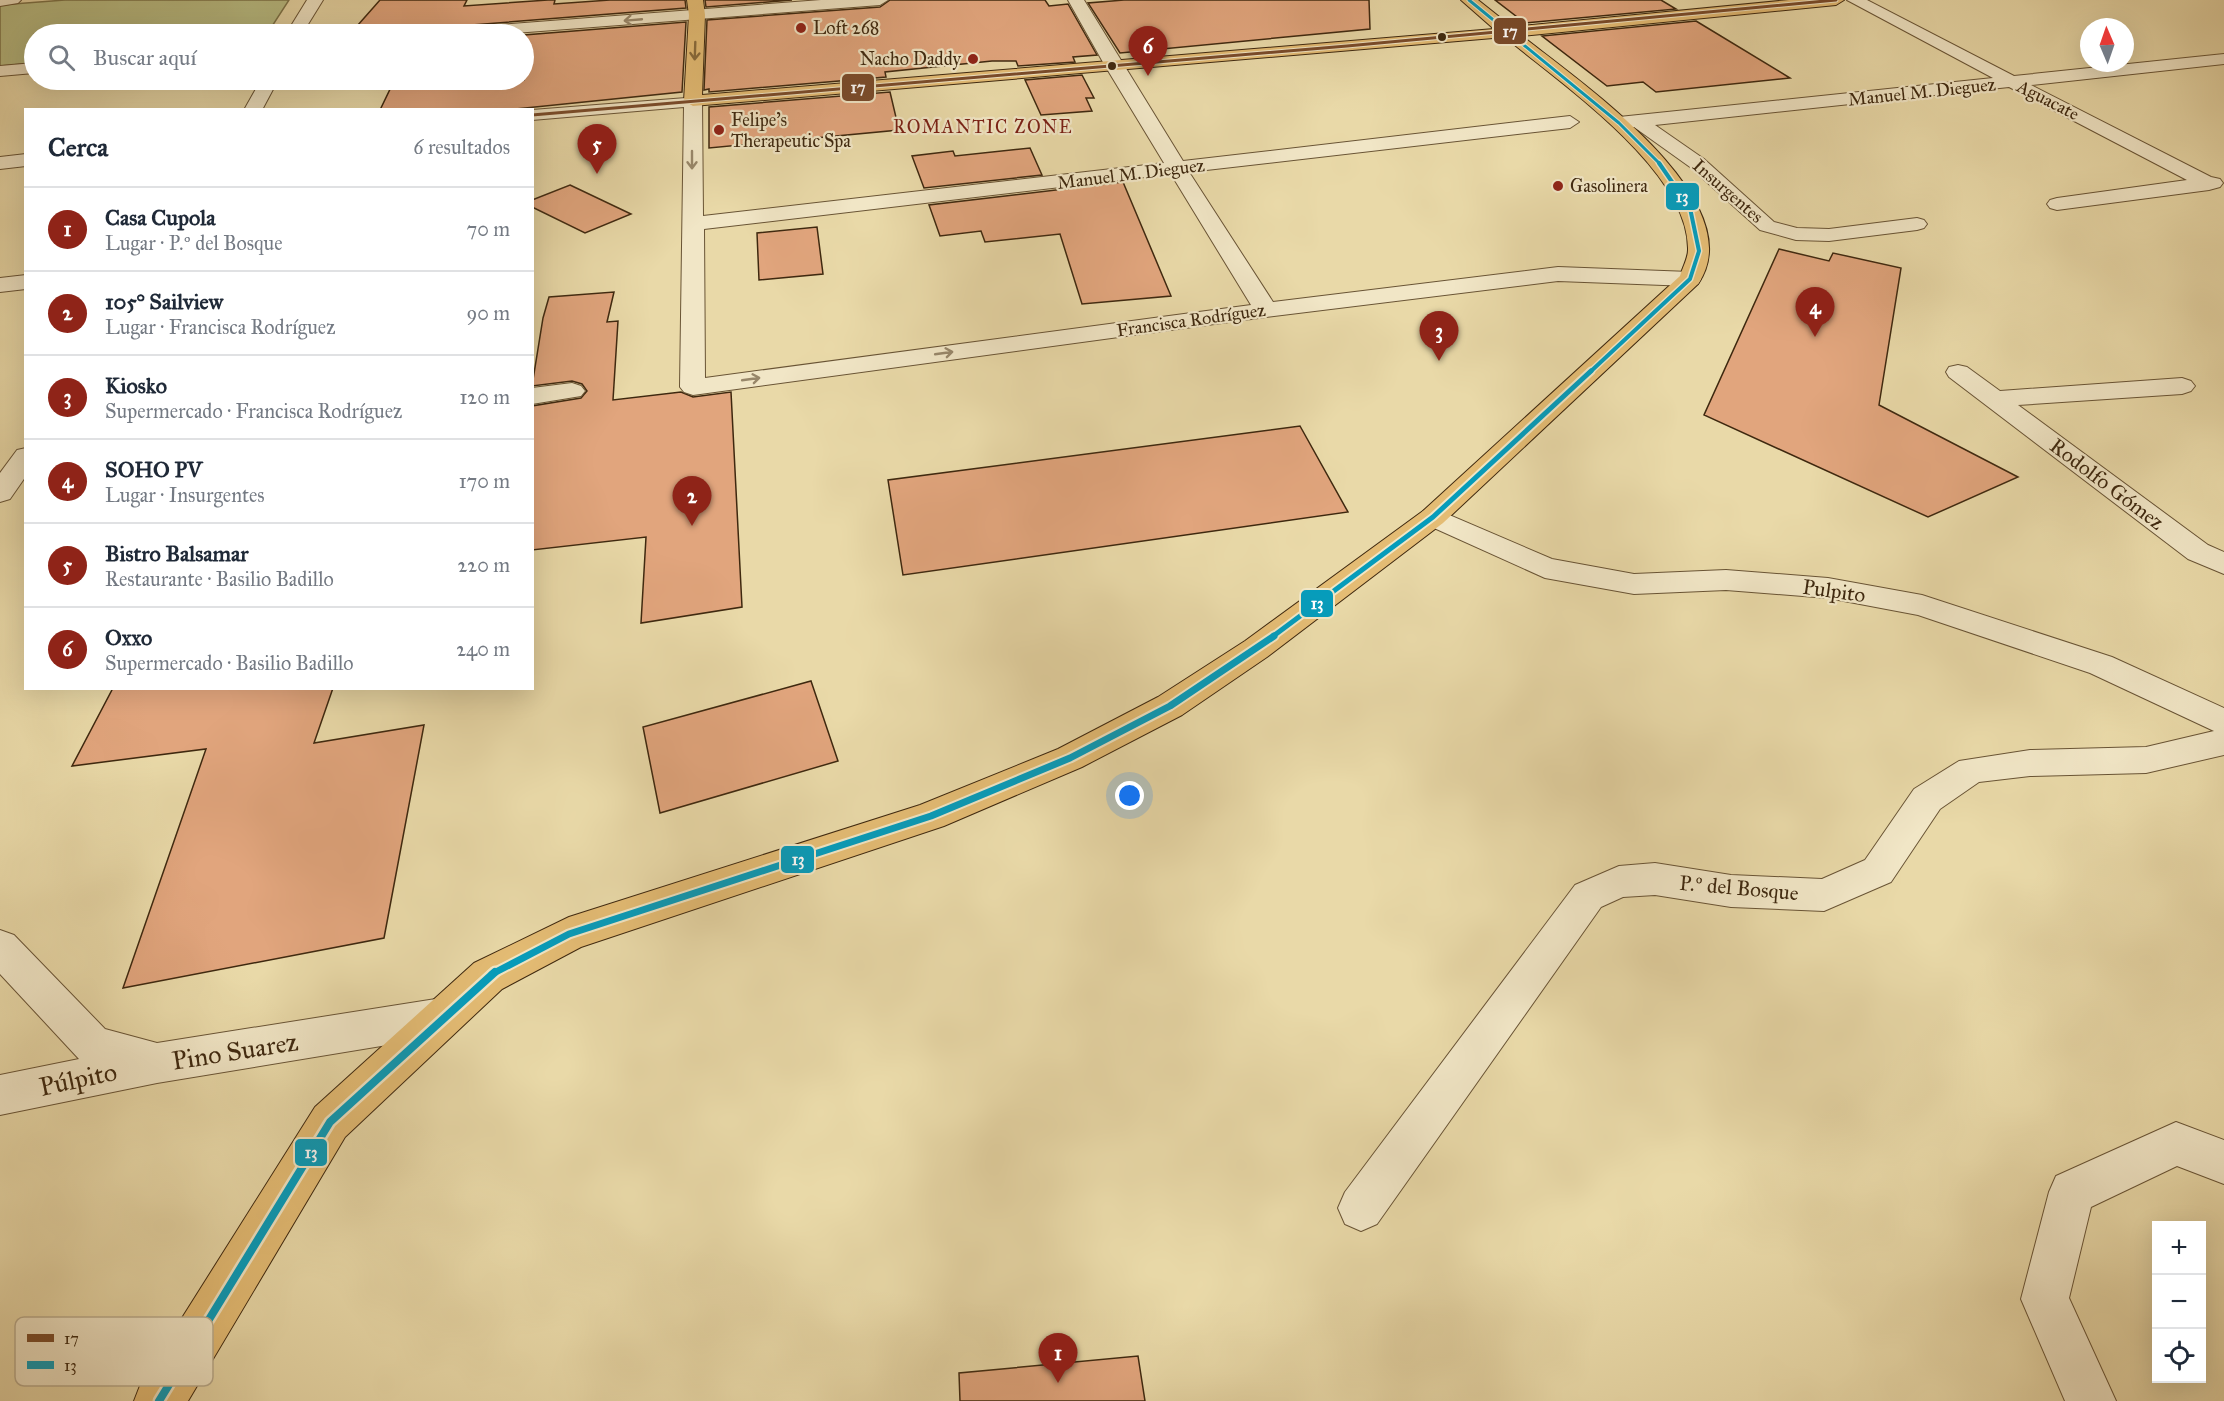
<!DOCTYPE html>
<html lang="es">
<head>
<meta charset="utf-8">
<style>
	:root { --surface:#fff; --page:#f2f2f3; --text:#1f2937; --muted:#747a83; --line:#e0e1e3; --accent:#8f2418 }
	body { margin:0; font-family:"IM FELL Great Primer",serif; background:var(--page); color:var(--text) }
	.controls { position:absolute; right:18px; bottom:18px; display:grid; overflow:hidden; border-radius:0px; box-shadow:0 6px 24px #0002 }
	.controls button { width:54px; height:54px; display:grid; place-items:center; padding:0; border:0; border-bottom:2px solid var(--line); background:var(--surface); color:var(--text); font:30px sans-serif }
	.compass { position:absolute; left:2080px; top:18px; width:54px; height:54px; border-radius:50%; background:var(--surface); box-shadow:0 6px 24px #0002; rotate:358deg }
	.you { position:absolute; left:1130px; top:796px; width:21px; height:21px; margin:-15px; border:4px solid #fff; border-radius:50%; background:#1a73e8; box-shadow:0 0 0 9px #1a73e833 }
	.badge { display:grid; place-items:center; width:39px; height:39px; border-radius:50%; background:var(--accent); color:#fff; font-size:20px; font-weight:700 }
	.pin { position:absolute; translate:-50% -50px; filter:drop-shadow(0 2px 3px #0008) }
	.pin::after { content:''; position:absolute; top:32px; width:21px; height:18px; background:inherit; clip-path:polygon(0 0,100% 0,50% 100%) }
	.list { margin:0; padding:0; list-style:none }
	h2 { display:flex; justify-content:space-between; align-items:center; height:78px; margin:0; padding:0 24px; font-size:26px }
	h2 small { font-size:20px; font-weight:400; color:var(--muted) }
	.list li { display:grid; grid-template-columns:39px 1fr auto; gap:18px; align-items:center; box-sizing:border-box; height:84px; padding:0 24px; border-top:2px solid var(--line) }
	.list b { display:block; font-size:22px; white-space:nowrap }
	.list p { margin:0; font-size:20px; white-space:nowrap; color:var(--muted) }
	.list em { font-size:20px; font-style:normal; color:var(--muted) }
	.icon { flex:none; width:33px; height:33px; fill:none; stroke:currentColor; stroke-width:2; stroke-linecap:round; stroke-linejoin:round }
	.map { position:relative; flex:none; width:2224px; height:1401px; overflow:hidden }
	.search { position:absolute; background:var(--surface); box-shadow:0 6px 24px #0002; left:24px; top:24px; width:510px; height:66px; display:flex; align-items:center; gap:15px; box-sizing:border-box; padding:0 21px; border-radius:33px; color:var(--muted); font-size:22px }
	.panel { position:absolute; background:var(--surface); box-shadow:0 6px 24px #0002; left:24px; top:108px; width:510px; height:582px; border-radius:0px }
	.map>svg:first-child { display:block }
	.green { fill:#b9bf86; stroke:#7c744a; stroke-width:1.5 }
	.building { fill:#e1a57d; stroke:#3e280f; stroke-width:1.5 }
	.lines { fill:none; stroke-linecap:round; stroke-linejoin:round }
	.minor-casing { stroke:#695435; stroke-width:2 }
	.major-casing { stroke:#3e280f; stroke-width:2 }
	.minor { fill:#f1e6c6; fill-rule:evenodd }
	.major { fill:#e4bc74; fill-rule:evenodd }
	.bus-1-casing { stroke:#f1e6c6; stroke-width:5 }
	.bus-2-far4-casing { stroke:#f1e6c6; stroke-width:5 }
	.bus-2-far3-casing { stroke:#f1e6c6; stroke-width:7 }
	.bus-2-far2-casing { stroke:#f1e6c6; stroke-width:9 }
	.bus-2-far1-casing { stroke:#f1e6c6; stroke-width:11 }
	.bus-2-casing { stroke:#f1e6c6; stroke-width:13 }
	.bus-1 { stroke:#7a4b2a; stroke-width:3 }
	.bus-2-far4 { stroke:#069cbb; stroke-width:3 }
	.bus-2-far3 { stroke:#069cbb; stroke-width:4 }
	.bus-2-far2 { stroke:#069cbb; stroke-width:5 }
	.bus-2-far1 { stroke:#069cbb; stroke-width:7 }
	.bus-2 { stroke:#069cbb; stroke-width:8 }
	.oneway { stroke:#98876a }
	.oneway2 { stroke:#896b3c }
	.poi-dot { fill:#8f2418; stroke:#f1e6c6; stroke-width:2 }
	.bus-dot { fill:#3e280f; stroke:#f1e6c6; stroke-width:2 }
	.labels { text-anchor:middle; stroke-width:4.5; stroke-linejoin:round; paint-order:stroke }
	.far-poi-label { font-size:18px; fill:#3e280f; stroke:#f1e6c6; text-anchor:start }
	.far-street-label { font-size:18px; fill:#3e280f; stroke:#f1e6c6 }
	.far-neighbourhood-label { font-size:18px; letter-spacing:1.5px; fill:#7a1f14; stroke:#f1e6c6 }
	.street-label { font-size:21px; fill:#3e280f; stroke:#f1e6c6 }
	.near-street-label { font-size:26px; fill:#3e280f; stroke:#f1e6c6 }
	.key { fill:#f1e6c6; stroke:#bbad8f; stroke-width:1.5 }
	.key-label { font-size:16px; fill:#3e280f }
	.line-badge { stroke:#f1e6c6; stroke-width:2 }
	.badge-label { font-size:16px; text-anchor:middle; font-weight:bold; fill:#fff }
</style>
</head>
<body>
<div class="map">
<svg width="2224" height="1401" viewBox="0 0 2224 1401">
	<rect width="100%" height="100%" fill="#e9d9a8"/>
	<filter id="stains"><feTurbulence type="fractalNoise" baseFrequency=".00333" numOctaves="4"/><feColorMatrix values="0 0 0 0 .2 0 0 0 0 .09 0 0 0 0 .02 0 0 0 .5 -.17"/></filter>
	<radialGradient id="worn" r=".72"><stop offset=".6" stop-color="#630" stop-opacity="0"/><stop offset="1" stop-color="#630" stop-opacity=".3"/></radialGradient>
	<path class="green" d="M65,0H289L267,34H34V63L0,66V5Z"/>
	<path class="building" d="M380,0H467L464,6L548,0H555L554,4L610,0H685L686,8L446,27L436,34H350Z
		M705,0H792L706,7Z
		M890,0H1045L1049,6L1068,4L1097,55L1073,57L1075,62L1018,66L1016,61H992L885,72L886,77L709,92V89L704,90L707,20L880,7Z
		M1124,0H1369L1370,29L1120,53L1088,3Z
		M1495,0H1661L1676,9L1525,23Z
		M1696,21L1790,78L1656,92L1643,82L1607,86L1542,36Z
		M686,22L682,92L506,110H380L393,83L303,87L310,80H524V35Z
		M1082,75L1094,98H1086L1092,111L1041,115L1025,80Z
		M890,92L899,130L709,148V107Z
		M1030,148L1042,175L924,188L912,156L953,151L955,156Z
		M1123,182L1171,296L1082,304L1060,234L985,242L981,231L940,236L929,205Z
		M570,185L631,214L585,233L532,207V200Z
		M817,227L823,274L759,280L757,233Z
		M1779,249L1829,261L1833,253L1901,268L1879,405L2018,477L1928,517L1704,415Z
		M614,292L607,322L618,321L613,400L681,392L693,397L731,392L742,607L641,623L646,537L532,550V406L581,398L587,391L582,384L572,381L532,386L543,318L549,297Z
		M1300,426L1348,512L903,575L888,480Z
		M811,681L838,761L660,813L643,727Z
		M113,688H333L314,743L424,725L384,938L123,988L206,749L72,766Z
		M1138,1356L1145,1401H960L959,1373Z"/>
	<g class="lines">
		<g class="minor-casing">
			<path id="minor" d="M0,0H21L18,3L0,6Z
				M307,0H323L302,34H286Z
				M821,0H888L880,5L501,34H438L446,29Z
				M1068,0H1084L1183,161L1570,116L1579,122L1570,128L1189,172L1273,302L1558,267L1690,272L1698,274L1701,279L1698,284L1690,286L1558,281L1266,317L693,395L684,392L680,387L684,107L532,120V110L699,97L702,101L703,216L1164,163L1104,64ZM1171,174L1251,305L705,378L704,229Z
				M1847,0H1867L2014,76L2224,54V64L2031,85L2211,177L2220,179L2223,183L2220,187L2209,190L2057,210L2050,208L2047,204L2050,200L2057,198L2187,180L2009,87L1655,125L1704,159L1774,222L1797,228L1829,229L1917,218L1924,220L1927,224L1924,228L1917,230L1829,241L1796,240L1760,230L1690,167L1634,127L1619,129L1610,123L1619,117L1993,78Z
				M34,63V73L0,76V66Z
				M261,80H278L262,110H244Z
				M26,154V166L0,169V157Z
				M26,275V289L0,292V278Z
				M1958,365L1967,367L2000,391L2182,378L2191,381L2195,386L2191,391L2182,394L2018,405L2208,545L2224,552V574L2188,559L1949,377L1946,372L1949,367Z
				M572,383L581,386L585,391L581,396L532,404V388Z
				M26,448V476L10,499L0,502V473L17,450Z
				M1433,508L1552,559L1634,574L1726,570L1828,578L1922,595L2112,657L2224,708V755L2146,773L2030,776L1979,782L1940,809L1891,882L1824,911L1731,907L1655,895L1623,897L1601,907L1377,1224L1361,1231L1345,1224L1338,1208L1345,1192L1575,885L1619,866L1655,863L1731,875L1822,879L1865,860L1914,789L1959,761L2030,750L2146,747L2214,731L2090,673L1918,615L1828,598L1726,590L1634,594L1545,578L1423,523L1419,517L1423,511Z
				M0,930L14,935L105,1029L157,1043L442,998L457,1004L463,1017L457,1030L442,1036L157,1083L0,1115V1075L79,1059L0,974Z
				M2176,1122L2224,1140V1184L2177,1166L2091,1207L2069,1298L2116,1401H2065L2021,1299L2049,1192L2056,1176Z"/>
		</g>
		<g class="major-casing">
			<path id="major" d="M687,0H703L705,15L702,95L1494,29L1461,0H1478L1512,27L1789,0H1844L1836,5L1522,36C1576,79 1755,201 1698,284L1443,523L1267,657L1182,715L1082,767L944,826L581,947L502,989L345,1137L188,1401H134L141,1383L315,1107L474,963L569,917L920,805L1058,749L1158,697L1245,641L1423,511L1680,276C1682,269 1688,258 1688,250C1690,171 1561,84 1505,37L693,106L684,101L689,15Z"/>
		</g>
		<use href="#minor" class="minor"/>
		<use href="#major" class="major"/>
		<g class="bus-1-casing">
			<path id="bus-1" d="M532,115L1347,46L1836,0"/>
		</g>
		<g class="bus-2-far4-casing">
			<path id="bus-2-far4" d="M1469,0L1619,123L1660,164"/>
		</g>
		<g class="bus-2-far3-casing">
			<path id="bus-2-far3" d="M1589,373L1690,279L1699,251L1690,208L1659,163"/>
		</g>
		<g class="bus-2-far2-casing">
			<path id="bus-2-far2" d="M1272,637L1433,517L1591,371"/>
		</g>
		<g class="bus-2-far1-casing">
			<path id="bus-2-far1" d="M492,974L569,934L931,816L1070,758L1170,706L1274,636"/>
		</g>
		<g class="bus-2-casing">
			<path id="bus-2" d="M159,1401L330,1122L495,972"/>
		</g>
		<use href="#bus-1" class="bus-1"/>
		<use href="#bus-2-far4" class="bus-2-far4"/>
		<use href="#bus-2-far3" class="bus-2-far3"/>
		<use href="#bus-2-far2" class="bus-2-far2"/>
		<use href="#bus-2-far1" class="bus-2-far1"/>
		<use href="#bus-2" class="bus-2"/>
	</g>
	<defs><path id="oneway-shaft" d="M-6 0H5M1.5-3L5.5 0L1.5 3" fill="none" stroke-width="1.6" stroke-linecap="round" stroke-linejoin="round" transform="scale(1.5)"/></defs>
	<g class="oneway">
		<use href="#oneway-shaft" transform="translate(633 20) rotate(175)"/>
		<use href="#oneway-shaft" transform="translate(692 160) rotate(90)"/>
		<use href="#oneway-shaft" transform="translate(944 353) rotate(-8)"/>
		<use href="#oneway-shaft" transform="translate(751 379) rotate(-8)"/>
	</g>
	<use class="oneway2" href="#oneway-shaft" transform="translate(695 51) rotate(92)"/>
	<g class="poi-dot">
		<circle cx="801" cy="28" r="6"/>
		<circle cx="973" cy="59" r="6"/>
		<circle cx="719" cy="130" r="6"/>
		<circle cx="1558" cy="186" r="6"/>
	</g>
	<g class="bus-dot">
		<circle cx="1442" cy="37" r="5"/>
		<circle cx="1112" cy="66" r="5"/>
	</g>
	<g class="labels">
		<g class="far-poi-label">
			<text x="813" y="34">Loft 268</text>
			<text x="961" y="65" text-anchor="end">Nacho Daddy</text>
			<text x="731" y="126">Felipe’s<tspan x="731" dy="21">Therapeutic Spa</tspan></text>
			<text x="1570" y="192">Gasolinera</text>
		</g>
		<g class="far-street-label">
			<text transform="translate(1922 92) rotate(-6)" y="6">Manuel M. Dieguez</text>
			<text transform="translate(2048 100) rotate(27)" y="6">Aguacate</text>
			<text transform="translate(1131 174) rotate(-7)" y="6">Manuel M. Dieguez</text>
			<text transform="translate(1728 191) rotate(41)" y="6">Insurgentes</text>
			<text transform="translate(1191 320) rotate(-8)" y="6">Francisca Rodríguez</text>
		</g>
		<g class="far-neighbourhood-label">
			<text x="983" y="133">ROMANTIC ZONE</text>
		</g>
		<g class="street-label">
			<text transform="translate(2107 484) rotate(37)" y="7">Rodolfo Gómez</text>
			<text transform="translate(1834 591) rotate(8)" y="7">Pulpito</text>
			<text transform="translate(1739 888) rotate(5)" y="7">P.º del Bosque</text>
		</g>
		<g class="near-street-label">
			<text transform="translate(235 1051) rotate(-9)" y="9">Pino Suarez</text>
			<text transform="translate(78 1079) rotate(-12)" y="9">Púlpito</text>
		</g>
	</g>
	<rect x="15" y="1317" width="198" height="69" rx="9" class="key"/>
	<rect x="27" y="1334" width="27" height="8" fill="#7a4b2a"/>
	<rect x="27" y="1361" width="27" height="8" fill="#069cbb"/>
	<g class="key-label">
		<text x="64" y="1344">17</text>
		<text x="64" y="1371">13</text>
	</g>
	<g class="line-badge">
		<rect x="1493" y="17" width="34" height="28" rx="6" fill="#7a4b2a"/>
		<rect x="841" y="73" width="34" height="29" rx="6" fill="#7a4b2a"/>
		<rect x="1665" y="182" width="35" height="29" rx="6" fill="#069cbb"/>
		<rect x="1300" y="589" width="34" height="29" rx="6" fill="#069cbb"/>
		<rect x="780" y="845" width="35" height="29" rx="6" fill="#069cbb"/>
		<rect x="294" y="1138" width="34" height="29" rx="6" fill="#069cbb"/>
	</g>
	<g class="badge-label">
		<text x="1510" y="37">17</text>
		<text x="858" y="93">17</text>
		<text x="1682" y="202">13</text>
		<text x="1317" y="609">13</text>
		<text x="798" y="865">13</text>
		<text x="311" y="1158">13</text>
	</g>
	<rect width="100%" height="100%" filter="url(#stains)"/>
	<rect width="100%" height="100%" fill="url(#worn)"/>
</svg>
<div class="controls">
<button>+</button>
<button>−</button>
<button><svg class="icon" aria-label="locate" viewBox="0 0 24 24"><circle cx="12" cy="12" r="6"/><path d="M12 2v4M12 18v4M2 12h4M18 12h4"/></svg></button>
</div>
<svg class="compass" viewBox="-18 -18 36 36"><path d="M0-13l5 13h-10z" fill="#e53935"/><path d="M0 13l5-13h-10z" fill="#747a83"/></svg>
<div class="you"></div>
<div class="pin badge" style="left:1058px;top:1383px">1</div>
<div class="pin badge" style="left:692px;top:526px">2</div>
<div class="pin badge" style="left:1439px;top:361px">3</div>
<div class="pin badge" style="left:1815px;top:337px">4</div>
<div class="pin badge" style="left:597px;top:174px">5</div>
<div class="pin badge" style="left:1148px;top:76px">6</div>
<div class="search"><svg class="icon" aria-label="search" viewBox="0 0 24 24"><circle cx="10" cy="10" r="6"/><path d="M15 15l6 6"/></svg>Buscar aquí</div>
<section class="panel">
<h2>Cerca<small>6 resultados</small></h2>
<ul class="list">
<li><span class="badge">1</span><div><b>Casa Cupola</b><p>Lugar · P.º del Bosque</p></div><em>70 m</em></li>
<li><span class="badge">2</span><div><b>105° Sailview</b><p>Lugar · Francisca Rodríguez</p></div><em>90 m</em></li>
<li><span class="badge">3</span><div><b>Kiosko</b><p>Supermercado · Francisca Rodríguez</p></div><em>120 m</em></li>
<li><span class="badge">4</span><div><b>SOHO PV</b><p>Lugar · Insurgentes</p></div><em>170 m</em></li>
<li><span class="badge">5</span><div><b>Bistro Balsamar</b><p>Restaurante · Basilio Badillo</p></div><em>220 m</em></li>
<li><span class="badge">6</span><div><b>Oxxo</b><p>Supermercado · Basilio Badillo</p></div><em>240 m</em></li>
</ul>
</section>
</div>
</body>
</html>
